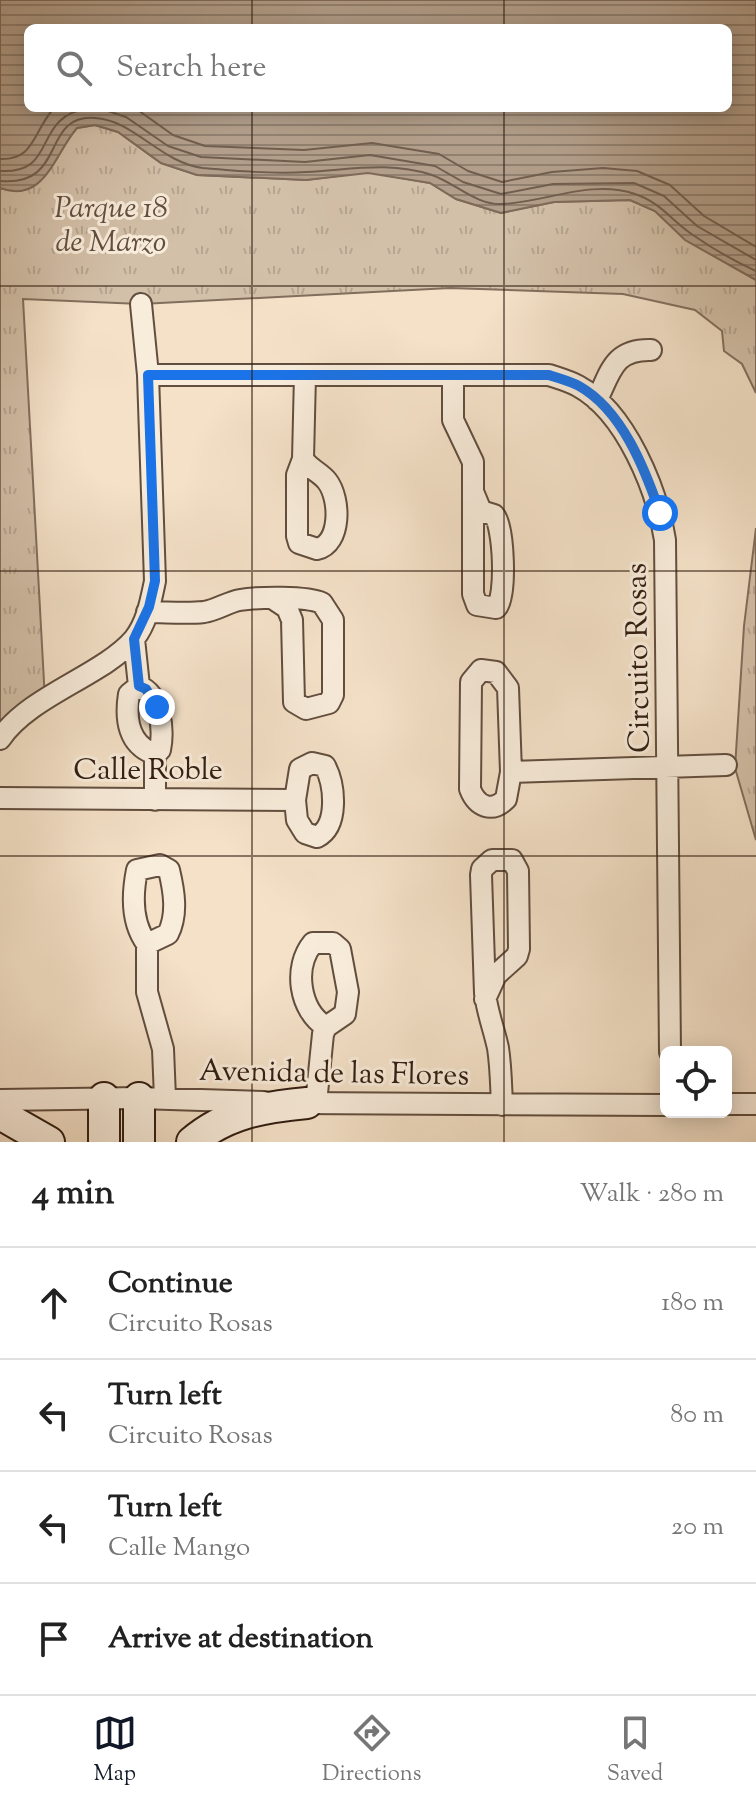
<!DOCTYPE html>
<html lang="en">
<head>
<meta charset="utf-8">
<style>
	:root { --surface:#fff; --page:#f6f6f6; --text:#222; --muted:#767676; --line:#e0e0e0; --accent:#111827 }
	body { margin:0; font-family:"Sorts Mill Goudy",serif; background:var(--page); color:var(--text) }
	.controls { position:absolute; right:24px; bottom:24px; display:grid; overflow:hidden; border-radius:12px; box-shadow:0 4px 20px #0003 }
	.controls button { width:72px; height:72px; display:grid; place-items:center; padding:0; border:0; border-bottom:2px solid var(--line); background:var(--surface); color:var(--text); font:40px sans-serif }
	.stop { position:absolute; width:24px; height:24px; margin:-18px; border:6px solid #1a73e8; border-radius:50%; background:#fff }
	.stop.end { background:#1a73e8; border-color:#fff; box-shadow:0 2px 8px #0008 }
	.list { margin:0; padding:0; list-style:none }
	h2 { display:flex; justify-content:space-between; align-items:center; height:104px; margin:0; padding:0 32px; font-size:34px }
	h2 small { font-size:26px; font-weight:400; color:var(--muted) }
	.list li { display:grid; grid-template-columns:52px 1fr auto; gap:24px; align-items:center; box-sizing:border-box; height:112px; padding:0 32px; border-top:2px solid var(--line) }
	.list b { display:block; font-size:30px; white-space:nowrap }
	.list p { margin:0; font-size:26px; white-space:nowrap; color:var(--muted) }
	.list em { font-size:26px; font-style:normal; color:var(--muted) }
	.icon { flex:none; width:44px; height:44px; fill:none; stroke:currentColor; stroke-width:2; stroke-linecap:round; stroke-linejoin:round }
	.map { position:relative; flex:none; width:756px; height:1142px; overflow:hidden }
	.search { position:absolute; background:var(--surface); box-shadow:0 4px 20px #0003; left:24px; right:24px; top:24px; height:88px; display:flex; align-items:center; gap:20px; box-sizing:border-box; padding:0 28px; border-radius:12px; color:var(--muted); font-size:30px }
	.sheet { height:552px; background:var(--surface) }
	nav { display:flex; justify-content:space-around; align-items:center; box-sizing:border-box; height:112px; border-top:2px solid var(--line); background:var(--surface); font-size:22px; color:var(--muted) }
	nav a { display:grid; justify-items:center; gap:4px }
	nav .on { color:var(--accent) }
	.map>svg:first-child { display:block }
	.park { fill:url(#park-tufts); stroke:#826e5d; stroke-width:2 }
	.water { fill:url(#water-rules); stroke:#7f6a5a; stroke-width:2; fill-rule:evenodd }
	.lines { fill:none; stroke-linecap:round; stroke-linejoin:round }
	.shore { stroke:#725e4e; stroke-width:2 }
	.street-casing { stroke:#624e3f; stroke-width:24 }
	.secondary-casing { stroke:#321d11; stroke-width:34 }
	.street { stroke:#f8ecdb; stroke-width:20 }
	.secondary { stroke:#f8ecdb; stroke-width:30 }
	.route { stroke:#1a73e8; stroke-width:10 }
	.grid { fill:none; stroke:#321d11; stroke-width:2; stroke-opacity:0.55 }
	.labels { text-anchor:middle; stroke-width:6; stroke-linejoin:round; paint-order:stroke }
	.park-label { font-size:30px; font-style:italic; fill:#624e3f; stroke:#f8ecdb }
	.street-label { font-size:30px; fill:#321d11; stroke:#f8ecdb }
</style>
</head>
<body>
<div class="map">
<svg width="756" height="1142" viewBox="0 0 756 1142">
	<defs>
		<pattern id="park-tufts" width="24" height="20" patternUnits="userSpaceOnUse" patternTransform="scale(2)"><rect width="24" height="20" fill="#d3c0a9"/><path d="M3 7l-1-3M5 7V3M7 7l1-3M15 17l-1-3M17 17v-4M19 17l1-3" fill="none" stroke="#b6a590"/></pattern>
		<pattern id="water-rules" width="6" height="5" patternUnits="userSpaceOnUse" patternTransform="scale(2)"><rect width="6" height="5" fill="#b29e8a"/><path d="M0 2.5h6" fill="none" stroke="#91806f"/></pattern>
	</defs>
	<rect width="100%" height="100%" fill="#f4e1c8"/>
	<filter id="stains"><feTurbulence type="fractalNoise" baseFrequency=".0025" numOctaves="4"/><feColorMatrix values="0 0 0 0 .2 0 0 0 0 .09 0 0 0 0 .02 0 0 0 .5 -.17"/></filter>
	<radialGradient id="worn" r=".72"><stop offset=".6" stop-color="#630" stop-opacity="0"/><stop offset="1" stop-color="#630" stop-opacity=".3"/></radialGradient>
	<path class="park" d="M95,125L118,132L161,163L197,175L306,180L368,172L430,183L456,199L501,213L554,202L630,200L655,211L686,240L756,280V393L742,364L724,351L722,331L695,310L623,294L450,288L141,304L23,299L45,700L0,739V188C45,204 55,152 77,128Z
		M756,528V840L735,768L744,626Z"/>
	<path class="water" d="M0,0H756V280L685,240L655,211L630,200L554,202L501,213L456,199L430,183L368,173L306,180L197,175L161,163L118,132L95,125L77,128C55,152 45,205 0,188ZM28,28H728V108H28Z"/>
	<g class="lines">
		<path class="shore" d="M99,108L126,117L168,146L201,157L305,162L370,155L435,166L463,182L501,194L553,184L634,183L664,196L697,226L756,260
			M135,108L173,135L205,146L304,150L372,143L439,154L468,171L502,182L552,172L603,168L637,171L670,185L704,216L756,247
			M0,159C35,160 32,133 54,108
			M0,171C60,174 30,116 90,108
			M0,181C68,187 40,114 95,118C134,120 161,163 203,168C237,171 272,174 306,172C350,170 388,161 432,175C455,183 477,206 503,204C546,202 592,179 635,194C660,202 672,221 693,235C713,249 734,261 756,271"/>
		<g class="street-casing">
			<path id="street" d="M148,375H549C558,378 569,381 578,386C626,412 657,490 665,540L670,1052
				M453,375V420L473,462V594L477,605L496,608C507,598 504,526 494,515L481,511L474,494
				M597,400C611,371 614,349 651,350
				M303,459C309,469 320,472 327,481C341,499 341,544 317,549L299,543L297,536V475L303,459L305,375
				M147,612C166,612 186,614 204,612C217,610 228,602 240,600C258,597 307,596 322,603L333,620V695L329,703L306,709L294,702L292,620L287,608L275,600
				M134,639L139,686
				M0,739C30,695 102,676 134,639C147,623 151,600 155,581L148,375L141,304
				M511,772L508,688L496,672L481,670L471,682L470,789C477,807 492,813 506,799L511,772L726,765
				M0,798L295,800L300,769L312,763L325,766C335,785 339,826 317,837L305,833L297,820L295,800
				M155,800V754L160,750C164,730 161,695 139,686L129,694C125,719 128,745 155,754
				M147,944C131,923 132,895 137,870L160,865L169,870C174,891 178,914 168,934L147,944V992L163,1049L165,1098
				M485,999L496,975L517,956L519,949L518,871L512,860H492L482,869L481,875L485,993C487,1012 494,1029 498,1048C501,1067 501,1086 502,1105
				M0,1100L139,1098L264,1102
				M296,1103L666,1105
				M316,1103L323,1034L326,1027L345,1014L348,992L340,949L333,943H313C293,967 299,1010 326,1027
				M726,1104H756"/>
		</g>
		<g class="secondary-casing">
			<path id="secondary" d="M139,1098V1142
				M0,1114L49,1142
				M104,1142V1098
				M192,1142C226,1113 264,1107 307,1103"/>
		</g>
		<use href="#street" class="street"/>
		<use href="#secondary" class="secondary"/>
	</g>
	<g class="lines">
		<path class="route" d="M157,707L146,689L139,686L134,639L149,607L155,581L148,375H549C558,378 570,381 579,386C622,410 645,469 660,513"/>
	</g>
	<path class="grid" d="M252,0V28M504,0V28M252,108V1142M504,108V1142M0,286H756M0,571H756M0,856H756"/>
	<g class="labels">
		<g class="park-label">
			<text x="111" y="217">Parque 18<tspan x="111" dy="34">de Marzo</tspan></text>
		</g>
		<g class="street-label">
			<text transform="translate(637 658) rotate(-91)" y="10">Circuito Rosas</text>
			<text x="148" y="779">Calle Roble</text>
			<text transform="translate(334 1072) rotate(1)" y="10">Avenida de las Flores</text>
		</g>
	</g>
	<rect width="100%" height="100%" filter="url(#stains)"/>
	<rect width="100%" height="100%" fill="url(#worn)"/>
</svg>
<div class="controls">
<button><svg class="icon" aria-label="locate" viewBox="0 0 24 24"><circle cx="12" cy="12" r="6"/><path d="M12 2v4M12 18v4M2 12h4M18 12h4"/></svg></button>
</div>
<div class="stop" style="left:660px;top:513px"></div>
<div class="stop end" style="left:157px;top:707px"></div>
<div class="search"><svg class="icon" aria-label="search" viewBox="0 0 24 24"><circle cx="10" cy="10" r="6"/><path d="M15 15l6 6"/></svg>Search here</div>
</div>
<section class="sheet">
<h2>4 min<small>Walk · 280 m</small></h2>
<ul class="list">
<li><svg class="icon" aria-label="ahead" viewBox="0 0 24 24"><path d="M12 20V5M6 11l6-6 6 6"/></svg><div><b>Continue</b><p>Circuito Rosas</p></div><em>180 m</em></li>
<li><svg class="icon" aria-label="left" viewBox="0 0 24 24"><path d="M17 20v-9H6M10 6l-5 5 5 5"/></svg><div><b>Turn left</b><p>Circuito Rosas</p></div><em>80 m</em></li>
<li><svg class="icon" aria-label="left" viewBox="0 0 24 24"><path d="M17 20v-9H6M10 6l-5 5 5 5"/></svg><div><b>Turn left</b><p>Calle Mango</p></div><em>20 m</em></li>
<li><svg class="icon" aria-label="arrive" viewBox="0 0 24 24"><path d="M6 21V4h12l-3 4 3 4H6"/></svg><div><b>Arrive at destination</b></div></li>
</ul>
</section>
<nav>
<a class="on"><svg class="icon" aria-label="map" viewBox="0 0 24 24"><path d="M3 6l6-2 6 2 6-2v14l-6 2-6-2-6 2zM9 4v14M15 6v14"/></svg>Map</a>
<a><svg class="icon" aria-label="directions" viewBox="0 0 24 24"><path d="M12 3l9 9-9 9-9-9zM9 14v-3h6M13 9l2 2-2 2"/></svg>Directions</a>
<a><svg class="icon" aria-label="saved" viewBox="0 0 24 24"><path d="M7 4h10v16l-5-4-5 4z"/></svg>Saved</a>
</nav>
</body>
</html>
